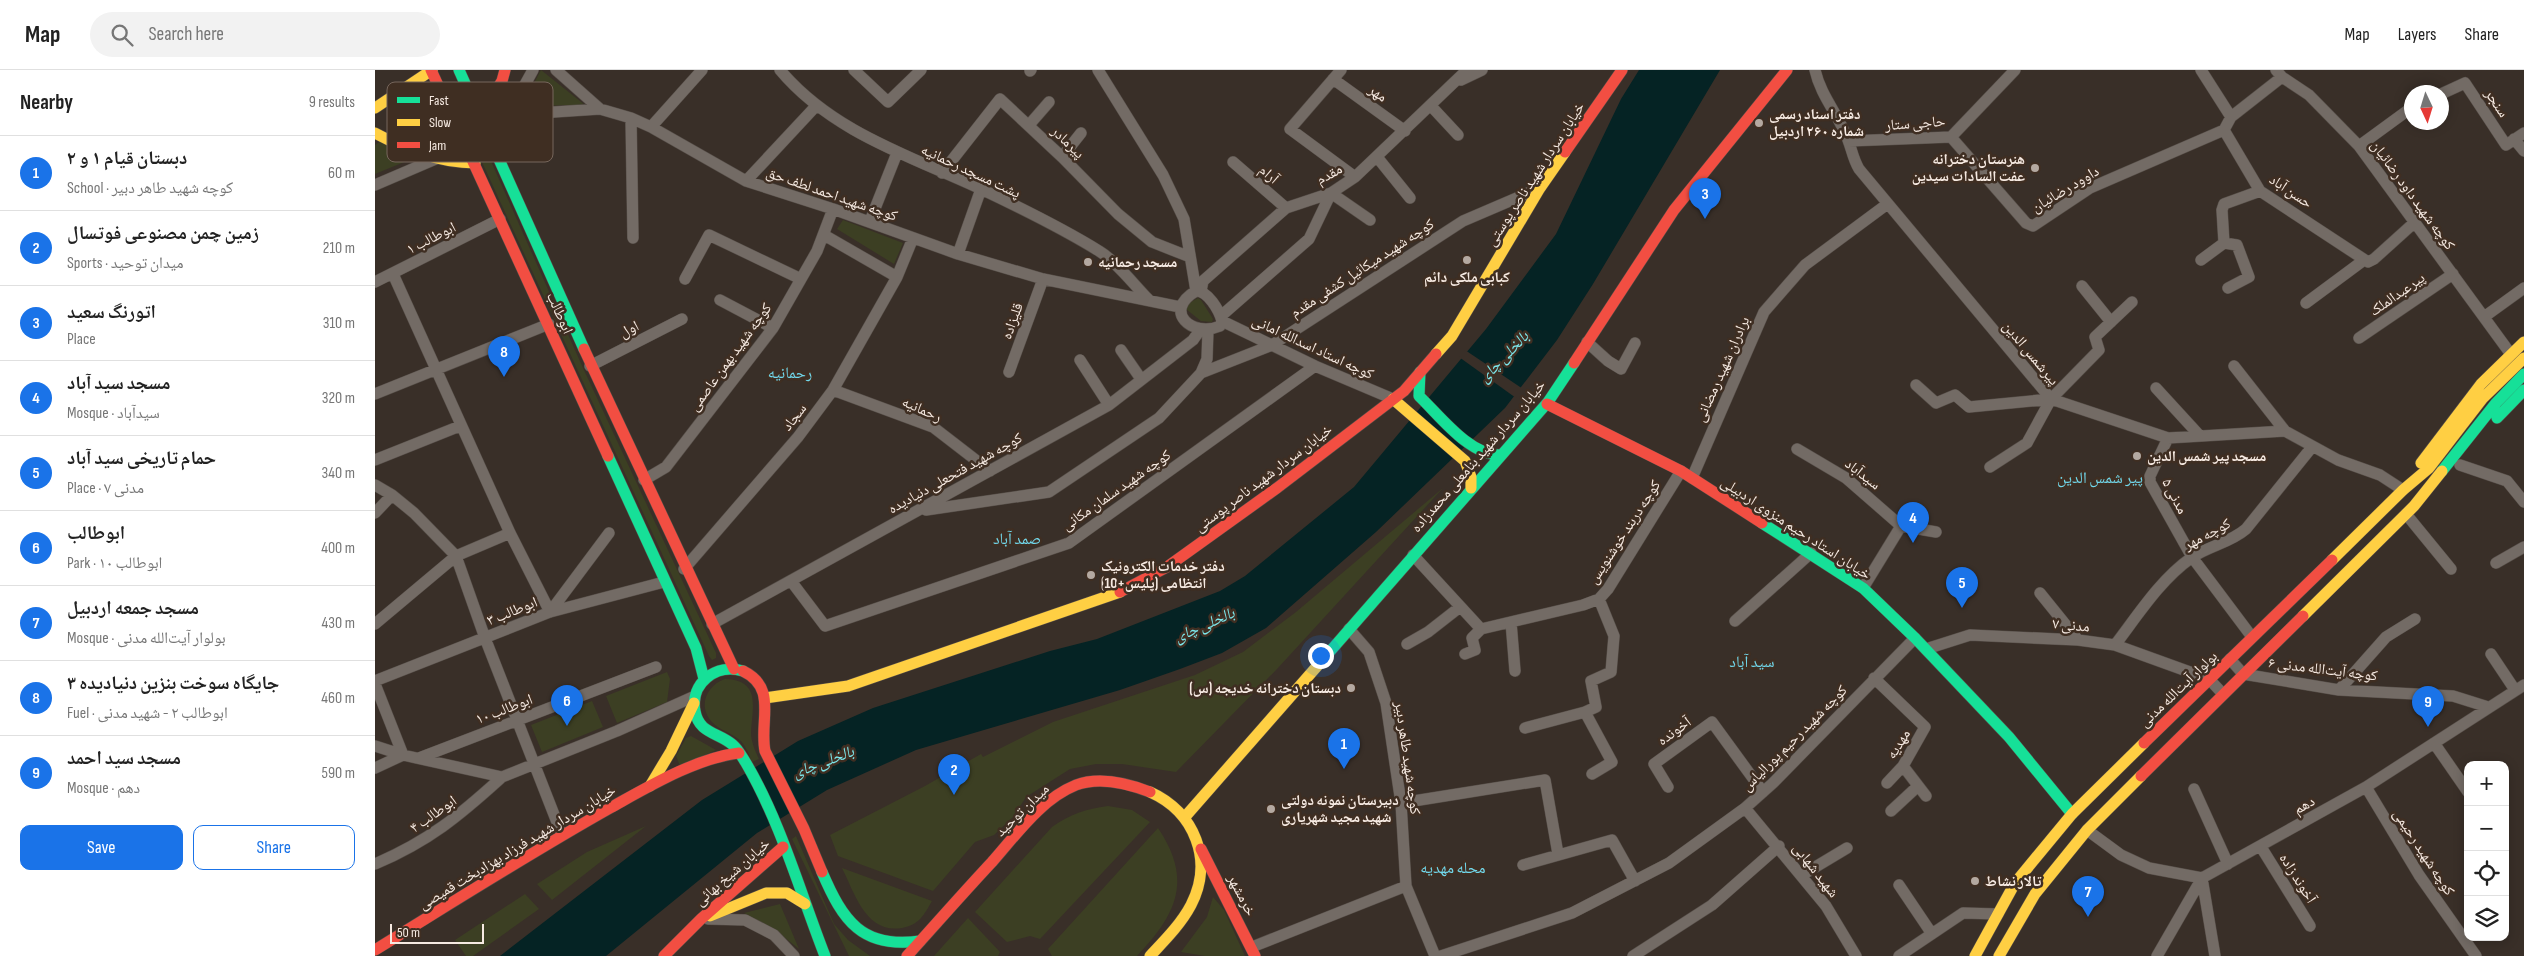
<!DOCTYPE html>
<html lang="en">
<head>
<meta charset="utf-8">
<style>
	:root { --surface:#fff; --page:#f2f2f2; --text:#222; --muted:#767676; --line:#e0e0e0; --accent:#1a73e8 }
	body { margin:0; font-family:"Sofia Sans Condensed","Noto Naskh Arabic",sans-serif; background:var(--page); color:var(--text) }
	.controls { position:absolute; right:15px; bottom:15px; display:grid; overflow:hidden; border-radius:10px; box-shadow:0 2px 12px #0003 }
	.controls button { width:45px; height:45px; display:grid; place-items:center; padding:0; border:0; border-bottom:1px solid var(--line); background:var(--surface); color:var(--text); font:25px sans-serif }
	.compass { position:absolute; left:2029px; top:15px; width:45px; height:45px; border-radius:50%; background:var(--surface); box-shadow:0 2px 12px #0003; rotate:176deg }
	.scale { position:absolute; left:15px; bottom:12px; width:94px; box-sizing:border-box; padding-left:5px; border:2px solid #f6eae2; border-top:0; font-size:14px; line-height:18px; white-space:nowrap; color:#f6eae2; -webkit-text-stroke:4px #3f2e22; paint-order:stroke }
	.you { position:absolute; left:945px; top:585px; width:18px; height:18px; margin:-12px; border:4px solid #fff; border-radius:50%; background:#1a73e8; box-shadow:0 0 0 8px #1a73e833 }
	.badge { display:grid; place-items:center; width:32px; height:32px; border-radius:50%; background:var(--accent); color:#fff; font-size:16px; font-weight:700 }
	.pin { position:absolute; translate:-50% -41px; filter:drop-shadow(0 1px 2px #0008) }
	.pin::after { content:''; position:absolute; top:26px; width:18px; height:15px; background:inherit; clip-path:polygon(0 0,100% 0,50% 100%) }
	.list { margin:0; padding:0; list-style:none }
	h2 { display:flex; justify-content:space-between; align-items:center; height:65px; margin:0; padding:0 20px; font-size:21px }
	h2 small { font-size:16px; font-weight:400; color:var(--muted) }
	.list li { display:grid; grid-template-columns:32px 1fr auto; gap:15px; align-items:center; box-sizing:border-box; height:75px; padding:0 20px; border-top:1px solid var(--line) }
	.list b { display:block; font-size:19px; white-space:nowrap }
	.list p { margin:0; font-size:16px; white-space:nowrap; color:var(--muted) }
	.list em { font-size:16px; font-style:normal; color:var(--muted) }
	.actions { display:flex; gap:10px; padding:15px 20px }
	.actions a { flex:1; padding:11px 0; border:1px solid var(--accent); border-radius:10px; text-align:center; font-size:18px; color:var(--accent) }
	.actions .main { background:var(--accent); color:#fff }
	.icon { flex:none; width:28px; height:28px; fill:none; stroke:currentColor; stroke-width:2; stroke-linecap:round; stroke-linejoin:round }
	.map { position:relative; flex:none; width:2149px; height:886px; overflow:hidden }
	header { display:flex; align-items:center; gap:30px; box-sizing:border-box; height:70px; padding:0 25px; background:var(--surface); border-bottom:1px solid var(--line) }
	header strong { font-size:24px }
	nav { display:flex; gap:28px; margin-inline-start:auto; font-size:18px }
	.search { width:350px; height:45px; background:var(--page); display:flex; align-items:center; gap:12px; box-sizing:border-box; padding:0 18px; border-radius:28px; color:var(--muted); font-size:19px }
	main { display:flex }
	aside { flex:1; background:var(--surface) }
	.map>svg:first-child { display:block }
	.green { fill:#3c3f23 }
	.water { fill:#052324 }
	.pier { fill:#392f28 }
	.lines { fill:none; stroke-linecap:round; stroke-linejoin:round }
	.street-casing { stroke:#564e48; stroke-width:12 }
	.fast-casing { stroke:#564e48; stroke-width:12 }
	.slow-casing { stroke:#564e48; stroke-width:12 }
	.jam-casing { stroke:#564e48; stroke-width:12 }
	.street { stroke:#736b65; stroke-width:11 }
	.fast { stroke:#16e098; stroke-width:11 }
	.slow { stroke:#ffcf43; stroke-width:11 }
	.jam { stroke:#f24e42; stroke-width:11 }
	.poi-dot { fill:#b4a9a1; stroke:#3f2e22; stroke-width:2 }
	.labels { text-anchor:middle; stroke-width:5; stroke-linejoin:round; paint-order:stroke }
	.street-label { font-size:15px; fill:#f6eae2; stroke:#3f2e22 }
	.poi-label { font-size:15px; font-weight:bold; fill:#f6eae2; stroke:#3f2e22; text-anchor:start }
	.water-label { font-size:16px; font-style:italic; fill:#7ce7eb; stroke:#3f2e22 }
	.neighbourhood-label { font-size:16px; fill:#71d8ec; stroke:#3f2e22 }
	.key { fill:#3f2e22; stroke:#76665c; stroke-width:1 }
	.key-label { font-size:14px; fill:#f6eae2 }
</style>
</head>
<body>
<header>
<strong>Map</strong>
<div class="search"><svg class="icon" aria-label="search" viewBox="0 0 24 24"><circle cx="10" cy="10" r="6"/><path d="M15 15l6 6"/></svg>Search here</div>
<nav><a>Map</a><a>Layers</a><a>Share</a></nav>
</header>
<main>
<aside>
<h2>Nearby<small>9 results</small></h2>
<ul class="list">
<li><span class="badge">1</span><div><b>دبستان قیام ۱ و ۲</b><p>School · کوچه شهید طاهر دبیر</p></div><em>60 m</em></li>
<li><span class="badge">2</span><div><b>زمین چمن مصنوعی فوتسال</b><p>Sports · میدان توحید</p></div><em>210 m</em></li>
<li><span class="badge">3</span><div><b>اتورنگ سعید</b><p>Place</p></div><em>310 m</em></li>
<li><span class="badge">4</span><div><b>مسجد سید آباد</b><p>Mosque · سیدآباد</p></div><em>320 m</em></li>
<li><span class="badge">5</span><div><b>حمام تاریخی سید آباد</b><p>Place · مدنی ۷</p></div><em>340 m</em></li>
<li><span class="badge">6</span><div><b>ابوطالب</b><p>Park · ابوطالب ۱۰</p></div><em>400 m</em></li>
<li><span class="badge">7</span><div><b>مسجد جمعه اردبیل</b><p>Mosque · بولوار آیت‌الله مدنی</p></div><em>430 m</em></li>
<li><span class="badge">8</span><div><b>جایگاه سوخت بنزین دنیادیده ۳</b><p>Fuel · ابوطالب ۲ - شهید مدنی</p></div><em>460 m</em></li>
<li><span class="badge">9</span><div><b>مسجد سید احمد</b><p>Mosque · دهم</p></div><em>590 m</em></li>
</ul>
<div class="actions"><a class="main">Save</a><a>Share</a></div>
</aside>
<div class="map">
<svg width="2149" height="886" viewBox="0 0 2149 886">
	<rect width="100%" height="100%" fill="#392f28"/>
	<path class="green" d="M166,0L210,35L147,36Z
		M6,71L44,86L0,104V75Z
		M104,75L111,80L208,298L341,583V588L337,590L334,586L101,79Z
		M468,150L528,173L519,194L462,159Z
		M823,228L826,230L838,249L837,252L826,251L811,239V235Z
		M1068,418L902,599L801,702L747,694H721L695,699L651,727L638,747L619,765L600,772L558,821L463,786L455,765L550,716L606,684L608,687L678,652L820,605L868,582L921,542Z
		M292,602L295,609L292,632L242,653L231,626Z
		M350,609C387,610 377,639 376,662C376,672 380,680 384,689L377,692C374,684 371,677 366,671C357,663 344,660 337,652C322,636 332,615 350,609Z
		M217,631L228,657L167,682L156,655Z
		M316,666L341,680L305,696L301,686L311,668Z
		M733,736L757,740L775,752L665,869L655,866L632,872L600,842L677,757C695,744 711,739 733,736Z
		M271,756L177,830L162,814L212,782Z
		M783,758C818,810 802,844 762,886H677L673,879Z
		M421,766L459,854L473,870L495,886H474L417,769Z
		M467,798L557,831C549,845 544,855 527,858C491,864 480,824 467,798Z
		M150,824L164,839L98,886H91L80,870Z
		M838,827L849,840L870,886H830L806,882L832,847Z
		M405,834L424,879L399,859L369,843Z
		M593,848L625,882L623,886H559Z"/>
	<path class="water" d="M1264,0H1345L1218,214L1182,270L1130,338L1001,462L891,558L847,583L805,599L745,620L541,680L452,720L382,763L231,886H125L327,730L423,671L498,638L675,581L722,569L845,521L870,506L979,417L1111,259L1181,164L1246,29Z"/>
	<path class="pier" d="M1090,280L1148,319L1141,328L1084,287Z"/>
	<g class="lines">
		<g class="street-casing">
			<path id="street" d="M181,0L225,39
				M405,0C457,62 535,86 606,119C646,138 687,158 724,181C741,191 759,215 773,229
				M479,0L513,32L546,0
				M723,0L788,105L809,149L821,221
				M966,0L915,59L980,107
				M1440,0C1446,27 1464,45 1473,70C1477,80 1478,89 1484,99L1676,329L1793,368L1910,361L1963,390L2005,405L2028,420
				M1826,0L1856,47L1849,60L1885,121L1993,192L1999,189L2040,152
				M1901,0L1907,7L1934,25L1984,76L2135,283
				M655,1L656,0
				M958,9L1030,61
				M1086,10L1107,0
				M2066,24L2090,13L2131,75L2149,63
				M1056,36L1083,65
				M133,45L158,0
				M1856,47L1907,7
				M256,48L258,168
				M654,55L674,32
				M110,56L133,45L225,39L256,48L276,57L371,111L458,139L583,184L668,209L805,237
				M276,57L327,0
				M1576,67L1651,153L1658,156L1715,118L1849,60
				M2139,69L2149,81
				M1474,71L1576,67L1640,0
				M1984,76L2036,38
				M687,87L706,63
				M1002,87L1035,128
				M858,92L911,138
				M567,103L625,29L687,87L743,144L777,172L815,187
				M371,111L441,36
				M0,115L63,88
				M495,151L522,83
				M449,165L522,207
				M1849,173L1862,175L1874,207L1853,218
				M583,184L606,119
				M1826,190L1849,173L1847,140L1849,134L1885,121
				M18,204L135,463L175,542L234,463
				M310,209L334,165L426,209
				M0,212L125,149
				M1707,216L1736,252
				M821,221C833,221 844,240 847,251L845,256C817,268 787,241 821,221Z
				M826,221L828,211L911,138L956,123L980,107L1092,0
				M345,230L398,258
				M1931,233L1989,190
				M846,246L934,169L956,123L995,150
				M2109,247L2149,218
				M847,251L940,296L1018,329
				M1984,268L2078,204
				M1212,272L1233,291L1246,299L1260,273
				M746,280L766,309
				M705,290L734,335
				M215,296L307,249
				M1859,296L1910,361
				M634,302L668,209
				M826,303L897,275L1088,151L1165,118
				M1541,315L1561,333L1580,325L1594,337L1676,329
				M1781,318L1825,366
				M458,320L558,357L615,401
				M0,324L174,254
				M1793,368L1775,406V412L1817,487L1877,567
				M1422,379L1471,408L1526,456L1561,462
				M0,390L85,356
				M2085,395L2132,411L2149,432
				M1615,397L1652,373L1676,329L1724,280L1720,267L1757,232
				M1317,408L1389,242L1430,195L1511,135
				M269,410L291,397L398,258L442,181L458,139
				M0,415L17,425L39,443L81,486L110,568L187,765
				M551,440L674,422L784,348L826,303L832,289L833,260
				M0,443L17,425
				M2031,444L2076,499
				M1038,485L1106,559L1208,535L1224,529L1233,519L1306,401
				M2121,493L2149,477
				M309,499L423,367L458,320L522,207L538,168
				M416,511L450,556L694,473L940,296
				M1488,518L1526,456
				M1665,523L1703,570
				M1360,551L1436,483
				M1136,552L1140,601
				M0,554L81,486L135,463
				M337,554L734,335L818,270L825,260
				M974,559L994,582L1011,633L1026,733L1031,816L1060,886
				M1032,574L1053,562L1085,537
				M1740,575C1763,545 1785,510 1816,488C1833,476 1855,473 1871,459L1937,377
				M1551,579L1595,565L1703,570L1740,575L1834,609L1848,624
				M1090,584L1100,580L1097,568L1106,559
				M2116,584L2140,620
				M1855,589L1868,604L1964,620L2078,626L2113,637
				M1499,608L1550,657L1528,696L1512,713
				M0,611L175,542L289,512
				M0,614L28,685L0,698
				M1964,620L2011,567L2040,549
				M1150,658L1210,642
				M2059,673L2093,722
				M0,676L28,685L127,707L242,661L320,626
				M44,688L281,597
				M1528,696L1551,726
				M1217,704L1237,692L1210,642L1221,637L1216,611L1236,602L1239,566L1224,529
				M1293,717L1279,694L1337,652L1388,722
				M1991,717L2044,805L2101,886
				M1819,719L1853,794
				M1026,733L1170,710L1183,784
				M1370,738L1451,836L1481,886
				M1516,741L1543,716
				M1712,760L1746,785L1774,798L1827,808L1991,717L2149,615
				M1886,777L1935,856
				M0,794C54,771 84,746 127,707
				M1148,795L1237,770L1260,811
				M1427,805L1472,778
				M1827,808L1840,886
				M1524,815L1557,864
				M333,849L370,850L399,865L419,886
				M877,877L1031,816
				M1066,886L1197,843L1294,793L1370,738L1398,713L1540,568
				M1258,886L1337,835L1404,776
				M1524,886L1588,843L1623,844
				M1782,886L1827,808"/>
		</g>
		<g class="fast-casing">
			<path id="fast" d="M84,0L209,279
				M1045,302L1044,326C1066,347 1094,385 1125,385
				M2122,348L2149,320
				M233,386L321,578L329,609
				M2067,401L2121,333L2149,304
				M1387,453L1488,518L1540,568L1634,667L1697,744
				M951,586L1173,332L1199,293
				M368,601C341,593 315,613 320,641C324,664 343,662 358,675C363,679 367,687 371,693C406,753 425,822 450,886
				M447,802C468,851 487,879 545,871"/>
		</g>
		<g class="slow-casing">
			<path id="slow" d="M0,38L57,0
				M0,63C32,80 64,93 100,93
				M1061,284L1077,266L1165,118L1190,82
				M1018,329L1090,391L1096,407V418
				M2046,393L2106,314L2149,272
				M1957,490L2028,420L2054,398L2108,328L2149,288
				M1928,546L2039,436L2067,401
				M390,628L473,616L745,522
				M275,716L296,681L319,633
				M809,748L951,586
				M335,846L391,823H412L430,834
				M775,886C790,870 806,854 816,835C839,791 820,742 775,722
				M1600,886L1640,813L1697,744L1769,673
				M1624,886L1660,824L1712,760L1766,706"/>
		</g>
		<g class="jam-casing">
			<path id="jam" d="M56,0L233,386
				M105,46L127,11L130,0
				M1190,82L1247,0
				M209,279L359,599
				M1199,293L1299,140L1412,0
				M1172,334L1306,401L1387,453
				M745,522L792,497L902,418L1029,321L1061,284
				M368,601C403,618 384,650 390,681L429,759L447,802
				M1769,673L1957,490
				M1766,706L1928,546
				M826,779L880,886
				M0,880C78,832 155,783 235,738C273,717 321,688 364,683
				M289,886L326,849L408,777
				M532,886C560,855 588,823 617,792C641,765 666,729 701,715C725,706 752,713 775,722"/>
		</g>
		<use href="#street" class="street"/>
		<use href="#fast" class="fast"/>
		<use href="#slow" class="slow"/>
		<use href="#jam" class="jam"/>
	</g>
	<g class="poi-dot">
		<circle cx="1384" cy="53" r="5"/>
		<circle cx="1660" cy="98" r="5"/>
		<circle cx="1092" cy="190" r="5"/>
		<circle cx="713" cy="192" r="5"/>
		<circle cx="1762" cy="386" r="5"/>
		<circle cx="716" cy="505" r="5"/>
		<circle cx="976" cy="618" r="5"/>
		<circle cx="896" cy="739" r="5"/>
		<circle cx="1600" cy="811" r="5"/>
	</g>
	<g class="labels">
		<g class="street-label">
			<text transform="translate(1003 23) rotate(35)" y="5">مهر</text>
			<text transform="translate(2122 33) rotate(56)" y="5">سنجر</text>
			<text transform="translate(1540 53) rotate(-4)" y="5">حاجی ستار</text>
			<text transform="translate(693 72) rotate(44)" y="5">پیرمادر</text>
			<text transform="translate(596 101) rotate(25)" y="5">پشت مسجد رحمانیه</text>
			<text transform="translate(894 104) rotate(41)" y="5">آرام</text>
			<text transform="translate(954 104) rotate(-29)" y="5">مقدم</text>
			<text transform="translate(1160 104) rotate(-57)" y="5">خیابان سردار شهید ناصر پوستی</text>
			<text transform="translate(1690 119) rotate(-31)" y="5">داوود رضائیان</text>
			<text transform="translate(1916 121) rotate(34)" y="5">حسن آباد</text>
			<text transform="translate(457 124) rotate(19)" y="5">کوچه شهید احمد لطف حق</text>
			<text transform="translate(2038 125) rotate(54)" y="5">کوچه شهید داود رضائیان</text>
			<text transform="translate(56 168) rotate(-27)" y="5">ابوطالب ۱</text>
			<text transform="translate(987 198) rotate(-33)" y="5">کوچه شهید میکائیل کشفی مقدم</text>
			<text transform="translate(2022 224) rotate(-35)" y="5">پیرعبدالملک</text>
			<text transform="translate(185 243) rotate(66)" y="5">ابوطالب</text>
			<text transform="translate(637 251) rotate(-70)" y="5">قلیزاده</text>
			<text transform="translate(254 259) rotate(-27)" y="5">اول</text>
			<text transform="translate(938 277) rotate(25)" y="5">کوچه استاد اسدالله امانی</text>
			<text transform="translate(1656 283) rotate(50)" y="5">پیرشمس الدین</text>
			<text transform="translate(355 287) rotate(-54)" y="5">کوچه شهید بهمن عاصمی</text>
			<text transform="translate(1347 299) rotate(-66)" y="5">برادران شهید رمضانی</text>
			<text transform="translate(547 339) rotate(24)" y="5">رحمانیه</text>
			<text transform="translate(419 347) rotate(-52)" y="5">سجاد</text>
			<text transform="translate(1103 386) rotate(-49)" y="5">خیابان سردار شهید بنامعلی محمدزاده</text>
			<text transform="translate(580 403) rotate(-29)" y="5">کوچه شهید فتحعلی دنیادیده</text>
			<text transform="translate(1488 404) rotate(38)" y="5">سیدآباد</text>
			<text transform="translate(888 408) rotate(-37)" y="5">خیابان سردار شهید ناصر پوستی</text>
			<text transform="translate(741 420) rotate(-35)" y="5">کوچه شهید سلمان مکانی</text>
			<text transform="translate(1800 426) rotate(62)" y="5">مدنی ۵</text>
			<text transform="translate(1421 458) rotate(33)" y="5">خیابان استاد رحیم منزوی اردبیلی</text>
			<text transform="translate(1249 462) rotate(-57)" y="5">کوچه دربند خوشنویس</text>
			<text transform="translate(1832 464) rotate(-28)" y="5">کوچه مهر</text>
			<text transform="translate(137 541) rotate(-22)" y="5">ابوطالب ۳</text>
			<text transform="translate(1696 555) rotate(5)" y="5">مدنی ۷</text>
			<text transform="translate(1948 599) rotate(7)" y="5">کوچه آیت‌الله مدنی ۶</text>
			<text transform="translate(1803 619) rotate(-44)" y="5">بولوار آیت‌الله مدنی</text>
			<text transform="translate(129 639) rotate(-21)" y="5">ابوطالب ۱۰</text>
			<text transform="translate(1299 661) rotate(-36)" y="5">آخونده</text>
			<text transform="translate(1419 668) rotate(-45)" y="5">کوچه شهید رحیم پورالیاس</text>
			<text transform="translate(1523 674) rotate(-58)" y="5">مهدیه</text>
			<text transform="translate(1033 688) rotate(82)" y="5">کوچه شهید طاهر دبیر</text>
			<text transform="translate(1929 735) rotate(-30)" y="5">دهم</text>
			<text transform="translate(647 740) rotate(-44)" y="5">میدان توحید</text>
			<text transform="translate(58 744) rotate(-35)" y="5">ابوطالب ۴</text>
			<text transform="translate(142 777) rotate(-31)" y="5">خیابان سردار شهید فرزاد بهزاد‌بخت قمیصی</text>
			<text transform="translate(2049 782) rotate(57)" y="5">کوچه شهید رحیمی</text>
			<text transform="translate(1441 800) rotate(52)" y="5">شهید شهابی</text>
			<text transform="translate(357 802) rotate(-41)" y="5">خیابان شیخ بهائی</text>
			<text transform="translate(1923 808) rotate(58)" y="5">آخوند زاده</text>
			<text transform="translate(867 825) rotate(63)" y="5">خرمشهر</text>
		</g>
		<g class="poi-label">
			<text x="1394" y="49">دفتر اسناد رسمی<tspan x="1394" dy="17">شماره ۲۶۰ اردبیل</tspan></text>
			<text x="1650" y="94" text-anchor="end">هنرستان دخترانه<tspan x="1650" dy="17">عفت السادات سیدین</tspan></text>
			<text x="723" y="197">مسجد رحمانیه</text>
			<text x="1092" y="212" text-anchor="middle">کبابی ملکی دائم</text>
			<text x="1772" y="391">مسجد پیر شمس الدین</text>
			<text x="726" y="501">دفتر خدمات الکترونیک<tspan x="726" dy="17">انتظامی (پلیس+10)</tspan></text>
			<text x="966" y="623" text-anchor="end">دبستان دخترانه خدیجه (س)</text>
			<text x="906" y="735">دبیرستان نمونه دولتی<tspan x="906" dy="17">شهید مجید شهریاری</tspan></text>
			<text x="1610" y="816">تالار نشاط</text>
		</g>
		<g class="water-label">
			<text transform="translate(1128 286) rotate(-46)" y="6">بالخلی چای</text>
			<text transform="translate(829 554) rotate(-24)" y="6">بالخلی چای</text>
			<text transform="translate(448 691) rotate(-21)" y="6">بالخلی چای</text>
		</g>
		<g class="neighbourhood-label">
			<text x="415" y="308">رحمانیه</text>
			<text x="1725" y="413">پیر شمس الدین</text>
			<text x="642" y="474">صمد آباد</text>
			<text x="1377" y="597">سید آباد</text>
			<text x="1078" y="803">محله مهدیه</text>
		</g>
	</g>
	<rect x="12" y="12" width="166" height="80" rx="8" class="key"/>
	<rect x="22" y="27" width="23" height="6" fill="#16e098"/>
	<rect x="22" y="49" width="23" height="7" fill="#ffcf43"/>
	<rect x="22" y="72" width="23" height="6" fill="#f24e42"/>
	<g class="key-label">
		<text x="54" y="35">Fast</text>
		<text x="54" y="57">Slow</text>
		<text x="54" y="80">Jam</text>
	</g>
</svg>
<div class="controls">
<button>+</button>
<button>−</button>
<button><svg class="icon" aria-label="locate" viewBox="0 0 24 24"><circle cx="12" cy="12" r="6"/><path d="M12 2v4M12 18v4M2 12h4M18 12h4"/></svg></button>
<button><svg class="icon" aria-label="layers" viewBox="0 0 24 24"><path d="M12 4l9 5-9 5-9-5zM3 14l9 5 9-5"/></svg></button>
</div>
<svg class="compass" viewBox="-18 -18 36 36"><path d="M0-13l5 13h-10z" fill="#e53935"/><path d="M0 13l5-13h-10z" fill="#767676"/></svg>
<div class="scale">50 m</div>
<div class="you"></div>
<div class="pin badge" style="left:969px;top:699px">1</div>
<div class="pin badge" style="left:579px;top:725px">2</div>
<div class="pin badge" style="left:1330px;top:149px">3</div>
<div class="pin badge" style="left:1538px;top:473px">4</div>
<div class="pin badge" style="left:1587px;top:538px">5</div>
<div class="pin badge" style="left:192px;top:656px">6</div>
<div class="pin badge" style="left:1713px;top:847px">7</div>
<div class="pin badge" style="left:129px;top:307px">8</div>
<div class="pin badge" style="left:2053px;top:657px">9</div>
</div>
</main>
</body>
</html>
